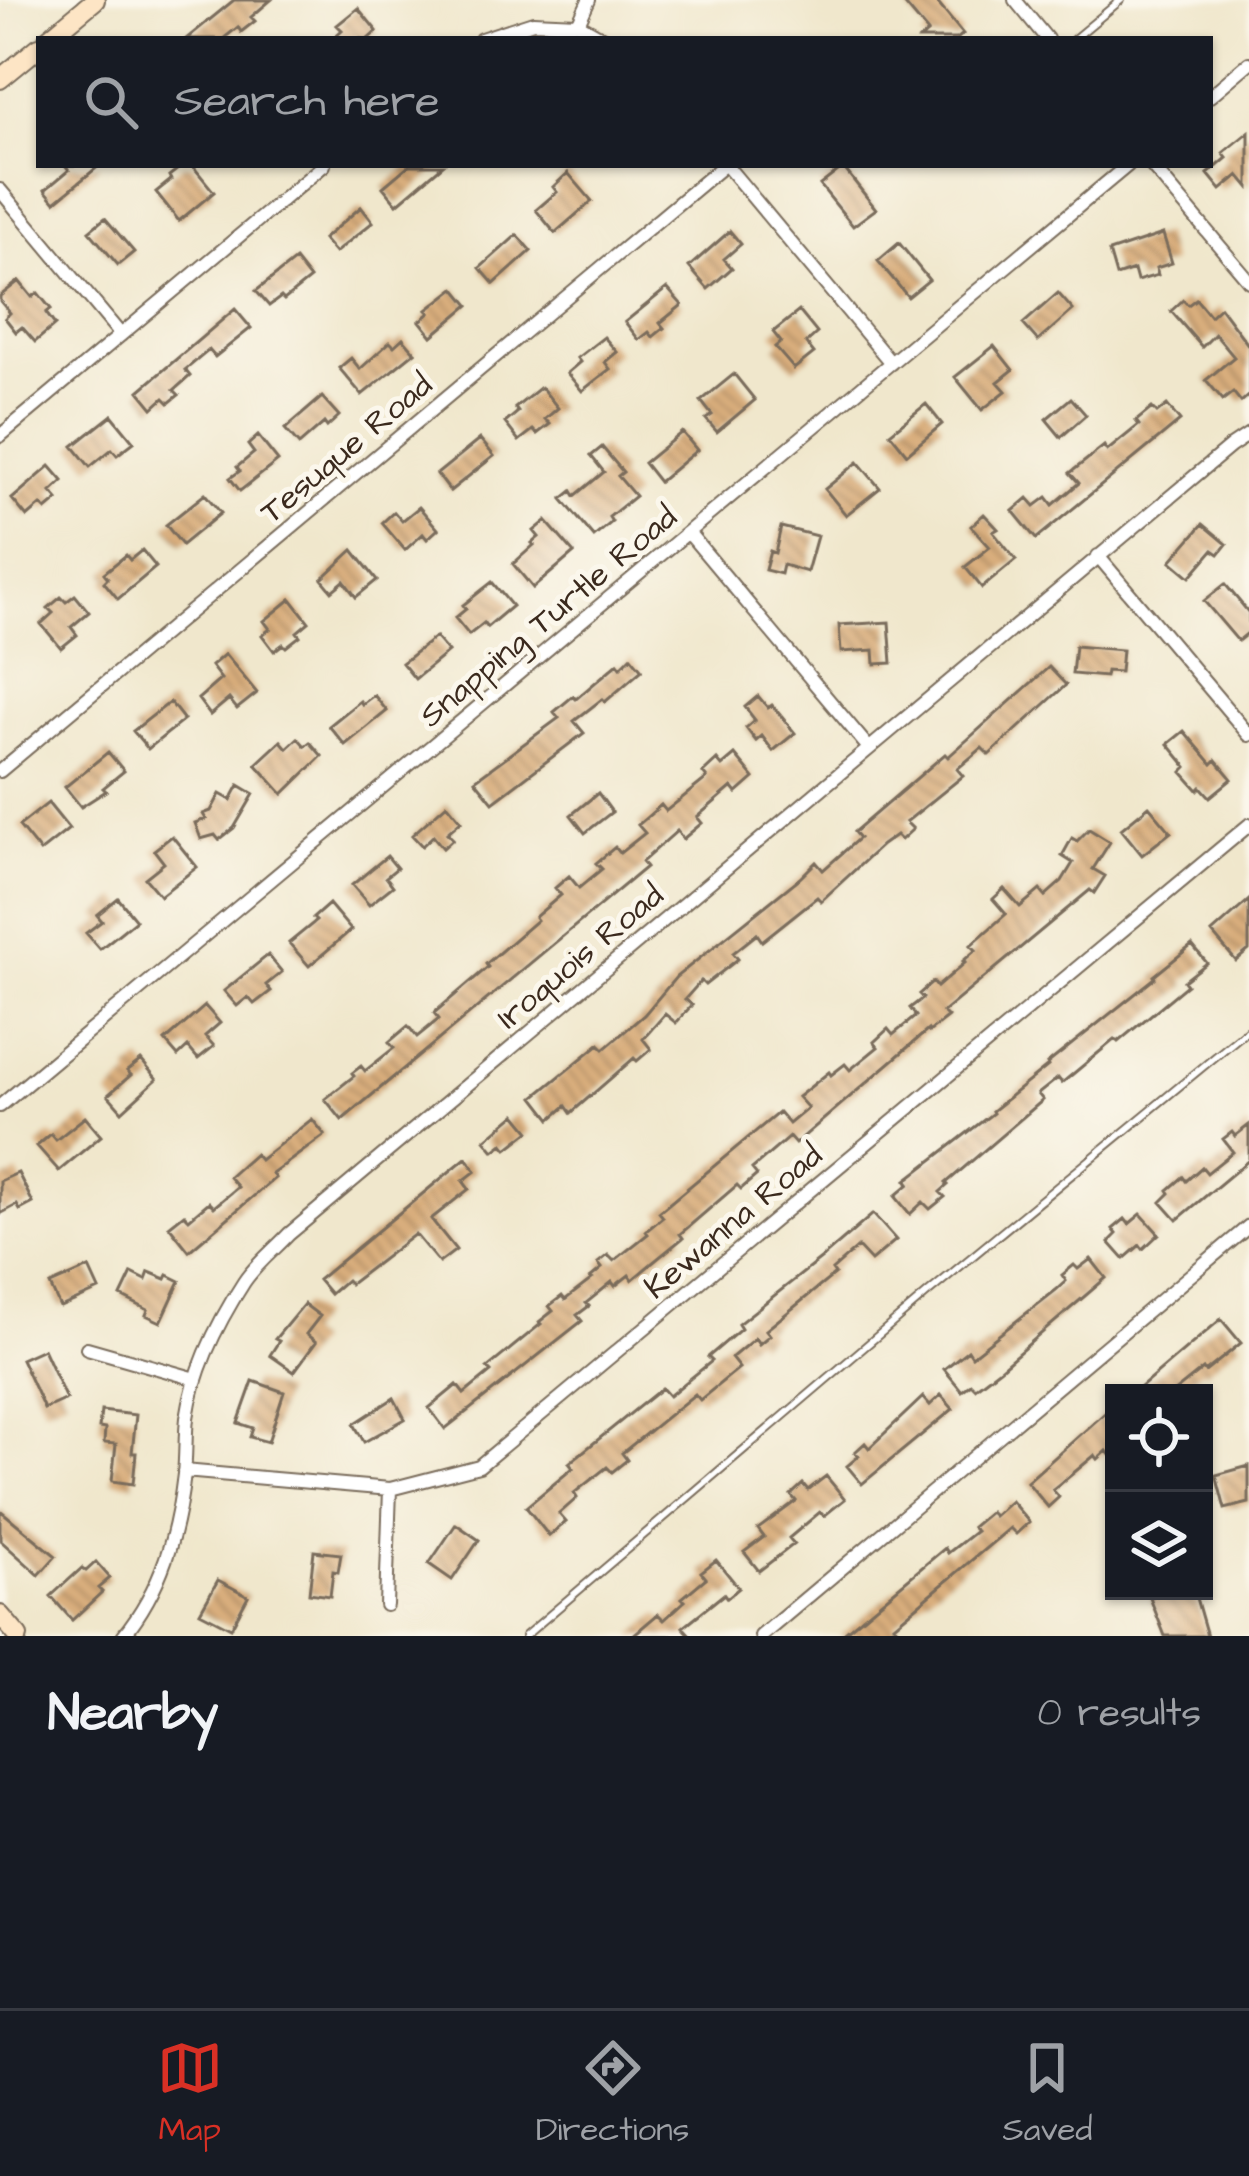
<!DOCTYPE html>
<html lang="en">
<head>
<meta charset="utf-8">
<style>
	:root { --surface:#171b24; --page:#20242c; --text:#f1f3f6; --muted:#9ea1a6; --line:#363941; --accent:#d93025 }
	body { margin:0; font-family:"Architects Daughter",sans-serif; background:var(--page); color:var(--text) }
	.controls { position:absolute; right:36px; bottom:36px; display:grid; overflow:hidden; border-radius:0px; box-shadow:0 3px 9px #0004 }
	.controls button { width:108px; height:108px; display:grid; place-items:center; padding:0; border:0; border-bottom:3px solid var(--line); background:var(--surface); color:var(--text); font:60px sans-serif }
	.list { margin:0; padding:0; list-style:none }
	h2 { display:flex; justify-content:space-between; align-items:center; height:156px; margin:0; padding:0 48px; font-size:51px }
	h2 small { font-size:39px; font-weight:400; color:var(--muted) }
	.icon { flex:none; width:66px; height:66px; fill:none; stroke:currentColor; stroke-width:2; stroke-linecap:round; stroke-linejoin:round }
	.map { position:relative; flex:none; width:1249px; height:1636px; overflow:hidden }
	.search { position:absolute; background:var(--surface); box-shadow:0 3px 9px #0004; left:36px; right:36px; top:36px; height:132px; display:flex; align-items:center; gap:30px; box-sizing:border-box; padding:0 42px; border-radius:0px; color:var(--muted); font-size:45px }
	.sheet { height:372px; background:var(--surface) }
	nav { display:flex; justify-content:space-around; align-items:center; box-sizing:border-box; height:168px; border-top:3px solid var(--line); background:var(--surface); font-size:33px; color:var(--muted) }
	nav a { display:grid; justify-items:center; gap:6px }
	nav .on { color:var(--accent) }
	.map>svg:first-child { display:block }
	.building { fill:url(#building-back-hatch) }
	.lines { fill:none; stroke-linecap:round; stroke-linejoin:round }
	.lane-casing { stroke:#7a6c5b; stroke-width:10 }
	.street-casing { stroke:#7a6c5b; stroke-width:16 }
	.secondary-casing { stroke:#7a6c5b; stroke-width:22 }
	.lane { stroke:#fff; stroke-width:6 }
	.street { stroke:#fff; stroke-width:12 }
	.secondary { stroke:#fde5c5; stroke-width:18 }
	.labels { text-anchor:middle; stroke-width:10; stroke-linejoin:round; paint-order:stroke }
	.street-label { font-size:33px; fill:#3b2a1e; stroke:#fbf7ec }
</style>
</head>
<body>
<div class="map">
<svg width="1249" height="1636" viewBox="0 0 1249 1636">
	<defs>
		<pattern id="building-back-hatch" width="6" height="6" patternUnits="userSpaceOnUse" patternTransform="scale(3)"><rect width="6" height="6" fill="#d9ae7d"/><path d="M-1 5l2 2M0 0l6 6M5-1l2 2" fill="none" stroke="#b18e66"/></pattern>
	</defs>
	<rect width="100%" height="100%" fill="#fbf7ec"/>
	<filter id="ink" filterUnits="userSpaceOnUse"><feTurbulence type="fractalNoise" baseFrequency=".00833" numOctaves="2"/><feDisplacementMap in="SourceGraphic" scale="24" xChannelSelector="R" yChannelSelector="G"/><feConvolveMatrix kernelMatrix="1 2 1 2 8 2 1 2 1" color-interpolation-filters="sRGB"/></filter>
	<filter id="wash" filterUnits="userSpaceOnUse"><feTurbulence type="fractalNoise" baseFrequency=".004" numOctaves="4" result="noise"/><feDisplacementMap in="SourceGraphic" scale="48" xChannelSelector="R" yChannelSelector="G"/><feGaussianBlur stdDeviation="2.7" result="paint"/><feColorMatrix in="noise" values="0 0 0 0 0 0 0 0 0 0 0 0 0 0 0 0 0 1.4 0 .05"/><feComposite in="paint" operator="in"/></filter>
	<g filter="url(#wash)">
		<rect width="100%" height="100%" fill="#f0e7cc"/>
		<g id="blocks">
			<path class="building" d="M234,0H271L251,17L255,21L241,32L238,27L223,39H186Z
				M901,0H935L963,34L957,39H920L928,32Z
				M358,8L377,31L368,39H332L342,30L337,25Z
				M1249,132V187L1239,175L1221,190L1208,174L1227,158L1223,153Z
				M65,165H100L55,202L45,190L69,170Z
				M183,165H192L214,192L179,221L156,192L171,180L169,176Z
				M409,165H443L397,204L383,187Z
				M843,167L876,209L853,226L820,185Z
				M568,173L592,201L555,233L536,210L557,192L553,187Z
				M361,207L373,222L335,253L323,239Z
				M105,218L134,252L118,265L89,231Z
				M730,231L741,244L724,259L732,268L708,289L689,267Z
				M1163,234L1172,263L1156,268L1158,275L1137,281L1134,270L1116,276L1109,252Z
				M517,235L531,251L494,284L480,268Z
				M899,243L929,280L908,297L878,261Z
				M295,260L310,279L284,300L281,297L269,306L256,291Z
				M19,281L32,297L38,293L51,309L46,313L55,325L35,342L22,327L16,332L5,318L10,313L0,301V296Z
				M455,288L469,305L432,336L420,321L430,313L427,310Z
				M667,288L682,305L660,323L664,328L653,337L649,332L639,340L625,322Z
				M1058,293L1073,310L1038,341L1023,324Z
				M1196,299L1210,316L1220,307L1249,346V395L1241,402L1233,392L1223,400L1206,380L1234,357L1215,334L1202,347L1171,311L1183,300L1188,305Z
				M235,309L251,328L215,357L209,350L185,370L190,376L174,390L179,395L169,403L164,398L153,408L139,391Z
				M799,311L817,333L806,343L814,353L794,369L775,347L781,342L773,332Z
				M604,337L617,352L605,362L610,369L582,391L567,373L580,362L577,358Z
				M403,338L415,352L362,395L339,368L351,358L360,369L390,342L394,346Z
				M994,346L1013,370L998,382L1006,391L982,410L955,377Z
				M734,374L755,400L717,432L706,419L712,415L701,401Z
				M541,387L558,408L545,419L550,424L537,434L533,430L519,441L505,423L518,412L515,408Z
				M322,397L339,416L327,427L324,423L299,445L285,429Z
				M1071,398L1086,415L1061,437L1046,419Z
				M926,404L942,424L907,454L890,433Z
				M1167,405L1180,421L1036,539L1013,511L1028,498L1035,506L1047,497L1053,505L1079,483L1070,473L1104,446L1107,451L1139,425L1136,421L1152,408L1157,413Z
				M112,415L134,442L117,455L112,449L90,467L73,446Z
				M682,432L697,450L659,482L644,463Z
				M258,436L278,461L240,491L230,478L240,471L237,467L254,453L248,445Z
				M480,439L494,456L450,491L437,474Z
				M602,447L623,472L618,476L635,496L609,517L612,522L594,537L562,499L572,491L575,496L604,472L591,456Z
				M858,462L880,488L846,515L825,489Z
				M50,466L63,481L51,492L58,500L46,510L41,505L27,517L12,499Z
				M205,494L221,513L182,545L166,525Z
				M419,507L438,529L427,539L423,534L405,550L382,523L394,512L402,521Z
				M984,514L998,529L993,532L1016,560L982,588L965,567L990,547L971,526Z
				M546,521L574,553L533,588L513,564L534,545L532,543L539,537L534,531Z
				M1203,524L1227,544L1219,554L1213,550L1190,577L1171,561Z
				M781,527L817,536L807,572L783,565L781,574L765,570L770,551L775,553Z
				M142,550L156,567L118,599L104,582L108,578L104,573L126,555L130,560Z
				M353,550L377,580L356,597L344,581L332,591L322,579Z
				M492,582L512,606L487,627L484,623L469,635L455,618L466,609L463,605Z
				M1225,584L1249,613V632L1238,641L1204,601Z
				M75,595L89,612L71,627L77,635L61,648L41,624L53,613L48,608L61,597L66,602Z
				M291,599L309,622L297,632L300,636L286,647L283,644L274,651L262,635L270,629L264,621Z
				M889,622L892,663L875,664L874,650L841,652L839,625Z
				M435,637L448,652L415,679L402,663Z
				M1075,646L1122,650L1120,672L1106,671L1105,677L1072,674Z
				M225,654L257,693L237,709L229,699L210,715L198,699L221,679L211,666Z
				M631,657L642,670L605,702L602,699L574,721L584,733L493,802L475,780L559,718L554,712L573,696L576,699L618,663L621,667Z
				M1049,667L1066,685L989,755L982,748L957,769L963,776L906,822L913,829L901,840L896,835L882,845L821,901L817,897L762,941L757,934L733,953L738,959L705,985L701,981L685,999L692,1005L676,1023L665,1014L643,1039L651,1049L637,1061L634,1058L571,1113L566,1106L551,1119L534,1097L599,1044L604,1049L644,1015L676,977L800,878L816,862L823,870L859,838L854,832L945,754L948,757Z
				M374,695L387,711L345,745L329,726L360,701L362,704Z
				M758,696L768,708L772,705L795,733L773,751L762,736L756,741L746,728L755,720L745,707Z
				M170,702L184,720L148,749L133,731Z
				M1184,731L1212,764L1216,760L1232,779L1210,797L1201,787L1198,790L1182,772L1187,767L1168,744Z
				M298,738L305,746L310,742L322,756L283,794L256,764L281,741L287,748Z
				M108,752L124,771L103,788L106,791L81,807L65,787Z
				M735,755L754,778L737,793L732,787L697,817L702,823L683,839L677,831L642,862L646,867L342,1120L325,1099L354,1076L352,1073L361,1066L365,1071L394,1048L389,1042L408,1026L417,1037L439,1019L434,1013L488,967L486,964L537,920L535,917L561,895L555,888L569,876L579,888L602,869L596,863L615,847L620,853L645,833L638,825L661,805L666,811L707,778L703,773L717,760L722,766Z
				M239,785L254,794L234,828L219,840L215,835L201,839L195,823L206,819L203,814L211,811L220,794L231,800Z
				M598,793L612,812L585,833L571,815Z
				M48,803L69,829L40,852L19,826Z
				M447,804L461,821L447,833L453,839L443,848L433,836L422,846L412,835Z
				M1149,806L1171,832L1142,855L1121,829Z
				M1089,829L1110,842L1093,869L1105,876L1094,893L1090,890L943,1012L948,1017L929,1032L928,1030L795,1144L789,1137L752,1169L757,1175L741,1189L737,1185L680,1234L683,1238L651,1264L632,1280L629,1275L615,1286L612,1282L586,1303L589,1306L577,1315L582,1321L445,1429L429,1408L457,1385L464,1394L491,1372L487,1368L541,1324L539,1322L553,1311L549,1306L562,1296L565,1300L592,1279L590,1278L602,1268L598,1263L608,1255L614,1261L648,1234L646,1231L663,1217L659,1212L779,1112L789,1124L808,1108L798,1097L829,1072L831,1075L845,1064L850,1070L878,1047L874,1042L888,1029L893,1035L916,1016L910,1008L923,998L919,994L933,982L937,987L965,963L963,961L976,950L971,945L1006,914L993,899L1004,889L1020,907L1040,890L1045,896L1062,881L1073,863L1062,856L1072,838L1077,841Z
				M172,836L197,867L160,896L145,878L164,863L154,850Z
				M387,856L397,868L386,877L393,886L369,905L352,885Z
				M118,898L136,920L100,949L86,933L102,921L97,915Z
				M1249,900V950L1236,961L1212,933Z
				M329,904L351,930L309,966L289,943L316,921L313,918Z
				M1192,945L1207,963L1184,981L1187,985L1118,1042L1115,1039L1062,1083L1058,1078L1038,1094L1043,1100L946,1183L948,1185L940,1192L945,1197L930,1209L923,1202L910,1214L895,1196L909,1184L906,1180L993,1113L992,1111L1048,1066L1047,1064L1155,978L1154,976Z
				M268,955L282,972L266,985L271,991L254,1004L248,997L237,1006L224,991Z
				M205,1006L220,1023L205,1036L214,1046L198,1059L188,1047L178,1056L165,1041Z
				M141,1060L157,1079L122,1111L108,1095L131,1075L127,1071Z
				M516,1114L530,1131L507,1149L503,1144L494,1151L485,1140Z
				M85,1117L101,1136L59,1171L37,1146L51,1134L56,1140Z
				M312,1119L325,1135L272,1174L275,1178L189,1251L169,1226L184,1214L189,1219L209,1202L214,1207L238,1187L229,1177L255,1154L260,1160Z
				M1249,1125V1160L1177,1220L1161,1202L1170,1193L1168,1190L1183,1177L1186,1181L1202,1167L1207,1173L1233,1152L1223,1139L1232,1132L1235,1136Z
				M466,1158L476,1171L463,1181L469,1189L431,1219L456,1250L439,1263L415,1234L350,1284L346,1280L330,1294L318,1280Z
				M18,1173L33,1203L20,1210L17,1205L0,1214V1181Z
				M873,1214L896,1240L871,1261L858,1247L832,1270L835,1274L766,1330L770,1335L759,1344L755,1338L731,1358L739,1368L700,1400L695,1394L622,1453L627,1460L612,1472L607,1467L574,1493L577,1498L559,1514L566,1522L549,1536L526,1507L573,1468L569,1463L662,1388L669,1396L712,1361L708,1357L741,1329L738,1324L822,1258Z
				M1141,1214L1159,1234L1143,1249L1140,1245L1124,1259L1109,1242L1117,1234L1113,1229L1125,1219L1129,1224Z
				M1091,1259L1106,1278L1001,1368L975,1388L971,1384L962,1391L944,1369L968,1350L972,1356L1056,1290L1066,1281L1062,1275L1074,1265L1078,1269Z
				M89,1268L99,1290L60,1307L50,1285Z
				M149,1272L166,1279L168,1275L180,1281L161,1322L146,1315L148,1310L121,1296L132,1273L146,1280Z
				M304,1304L320,1316L306,1334L316,1342L294,1372L270,1355L279,1341L275,1339Z
				M1221,1319L1241,1343L1205,1372L1203,1369L1173,1393H1134Z
				M43,1349L66,1399L44,1409L21,1359Z
				M253,1381L284,1392L268,1442L250,1437L253,1428L238,1423Z
				M941,1395L953,1409L862,1484L847,1466L859,1456L855,1452L865,1443L869,1448L923,1397L930,1405Z
				M394,1398L405,1419L364,1442L354,1424Z
				M1114,1405V1460L1107,1451L1098,1459L1095,1455L1053,1490L1059,1497L1048,1507L1027,1482Z
				M101,1411L136,1415L132,1453H136L133,1484L112,1481L116,1444L104,1443L105,1429L99,1428Z
				M1249,1466V1503L1225,1509L1216,1475Z
				M826,1476L845,1499L824,1516L820,1512L789,1538L794,1544L759,1571L744,1552L764,1537L758,1529L796,1501L791,1495L803,1484L808,1490Z
				M1011,1501L1029,1522L1016,1534L1010,1528L894,1625L903,1636H840L945,1548L948,1553L976,1531L972,1527L990,1512L994,1516Z
				M0,1510L56,1556L39,1575L0,1540Z
				M456,1524L479,1540L452,1580L429,1564Z
				M314,1551L341,1554L338,1572L333,1571L330,1596L309,1593Z
				M716,1560L739,1588L727,1598L724,1594L683,1627L691,1636H632L658,1614L664,1620L685,1601L682,1598L706,1578L701,1572Z
				M96,1562L110,1578L98,1588L102,1592L72,1620L51,1596L82,1568L86,1571Z
				M218,1580L248,1596L231,1628L200,1612Z
				M1171,1591H1194L1207,1636H1165L1150,1598Z"/>
		</g>
	</g>
	<g filter="url(#ink)">
		<use href="#blocks" fill-opacity="0" stroke="#7a6c5b" stroke-width="3"/>
		<g class="lines">
			<g class="lane-casing">
				<path id="lane" d="M1074,39L1121,0
					M525,1636L929,1292L1249,1029"/>
			</g>
			<g class="street-casing">
				<path id="street" d="M1015,0L1047,39
					M578,24L605,39
					M481,39L533,22L578,24L589,0
					M1210,96L1249,63
					M726,165L891,363
					M1151,165L1249,281
					M0,190L121,335
					M0,436L324,165
					M688,532L868,747
					M1098,556L1249,735
					M0,771L724,165
					M0,1106L1128,165
					M87,1348L196,1379
					M184,1471L390,1489L479,1466L1249,825
					M386,1605L390,1489
					M123,1636C162,1588 177,1534 184,1474C186,1455 185,1436 187,1418C194,1370 218,1322 244,1282C256,1264 274,1250 289,1234L1231,446L1249,434
					M761,1636L1249,1226"/>
			</g>
			<g class="secondary-casing">
				<path id="secondary" d="M48,39L95,0
					M0,79L39,47
					M0,1615L18,1636"/>
			</g>
			<use href="#lane" class="lane"/>
			<use href="#street" class="street"/>
			<use href="#secondary" class="secondary"/>
		</g>
	</g>
	<g class="labels">
		<g class="street-label">
			<text transform="translate(345 447) rotate(-40)" y="12">Tesuque Road</text>
			<text transform="translate(547 615) rotate(-40)" y="12">Snapping Turtle Road</text>
			<text transform="translate(579 955) rotate(-40)" y="12">Iroquois Road</text>
			<text transform="translate(732 1220) rotate(-40)" y="12">Kewanna Road</text>
		</g>
	</g>
</svg>
<div class="controls">
<button><svg class="icon" aria-label="locate" viewBox="0 0 24 24"><circle cx="12" cy="12" r="6"/><path d="M12 2v4M12 18v4M2 12h4M18 12h4"/></svg></button>
<button><svg class="icon" aria-label="layers" viewBox="0 0 24 24"><path d="M12 4l9 5-9 5-9-5zM3 14l9 5 9-5"/></svg></button>
</div>
<div class="search"><svg class="icon" aria-label="search" viewBox="0 0 24 24"><circle cx="10" cy="10" r="6"/><path d="M15 15l6 6"/></svg>Search here</div>
</div>
<section class="sheet">
<h2>Nearby<small>0 results</small></h2>
<ul class="list">
</ul>
</section>
<nav>
<a class="on"><svg class="icon" aria-label="map" viewBox="0 0 24 24"><path d="M3 6l6-2 6 2 6-2v14l-6 2-6-2-6 2zM9 4v14M15 6v14"/></svg>Map</a>
<a><svg class="icon" aria-label="directions" viewBox="0 0 24 24"><path d="M12 3l9 9-9 9-9-9zM9 14v-3h6M13 9l2 2-2 2"/></svg>Directions</a>
<a><svg class="icon" aria-label="saved" viewBox="0 0 24 24"><path d="M7 4h10v16l-5-4-5 4z"/></svg>Saved</a>
</nav>
</body>
</html>
